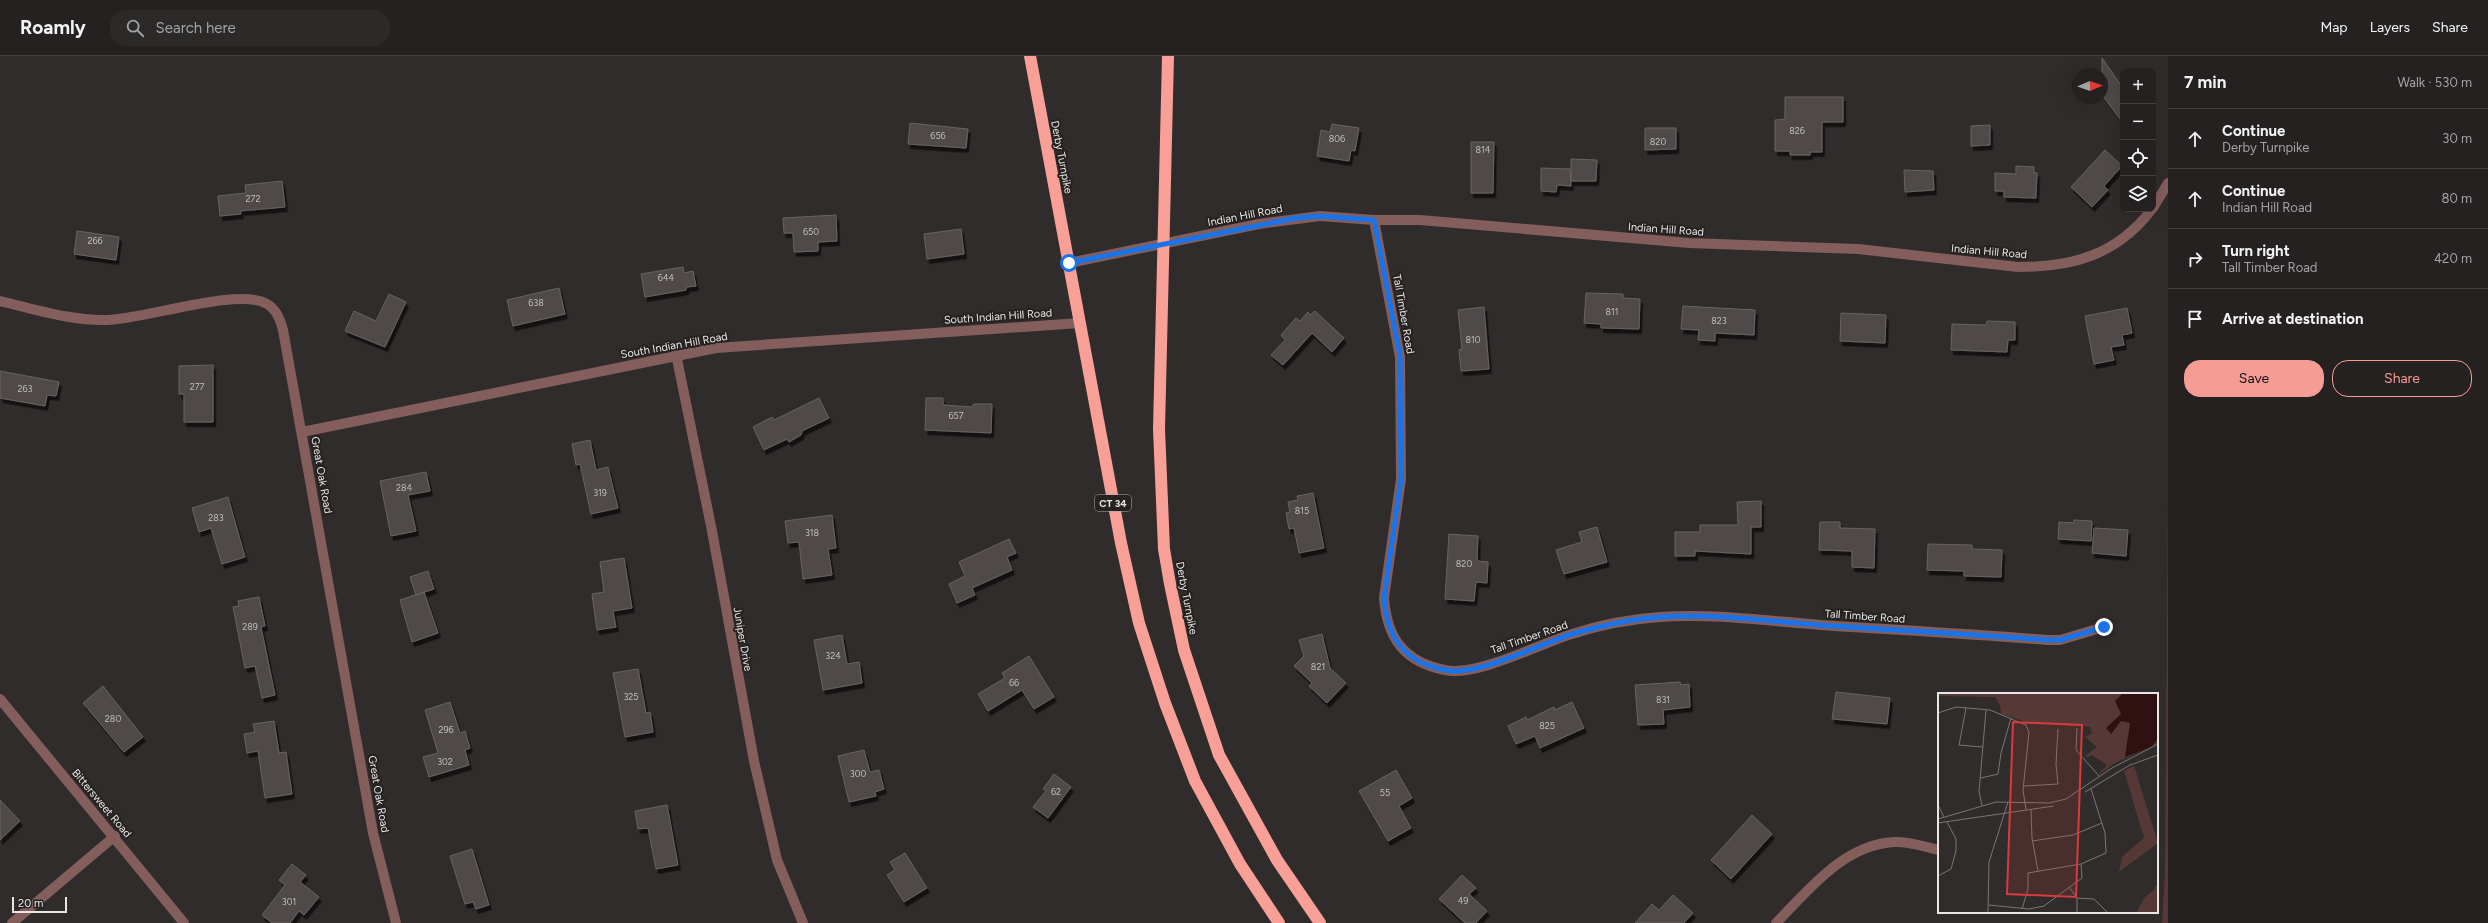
<!DOCTYPE html>
<html lang="en">
<head>
<meta charset="utf-8">
<style>
	:root { --surface:#242120; --page:#2c2929; --text:#f1f3f6; --muted:#a3a3a5; --line:#413e3e; --accent:#f59c95 }
	body { margin:0; font-family:Figtree,sans-serif; background:var(--page); color:var(--text) }
	.controls { position:absolute; right:12px; top:12px; display:grid; overflow:hidden; border-radius:8px; box-shadow:0 4px 16px #0002 }
	.controls button { width:36px; height:36px; display:grid; place-items:center; padding:0; border:0; border-bottom:1px solid var(--line); background:var(--surface); color:var(--text); font:20px sans-serif }
	.compass { position:absolute; left:2072px; top:12px; width:36px; height:36px; border-radius:50%; background:var(--surface); box-shadow:0 4px 16px #0002; rotate:88deg }
	.scale { position:absolute; left:12px; bottom:10px; width:55px; box-sizing:border-box; padding-left:4px; border:2px solid #e9e6e6; border-top:0; font-size:11px; line-height:14px; white-space:nowrap; color:#e9e6e6; -webkit-text-stroke:3px #262222; paint-order:stroke }
	.stop { position:absolute; width:12px; height:12px; margin:-9px; border:3px solid #1a73e8; border-radius:50%; background:#fff }
	.stop.end { background:#1a73e8; border-color:#fff; box-shadow:0 1px 4px #0008 }
	.list { margin:0; padding:0; list-style:none }
	h2 { display:flex; justify-content:space-between; align-items:center; height:52px; margin:0; padding:0 16px; font-size:17px }
	h2 small { font-size:13px; font-weight:400; color:var(--muted) }
	.list li { display:grid; grid-template-columns:26px 1fr auto; gap:12px; align-items:center; box-sizing:border-box; height:60px; padding:0 16px; border-top:1px solid var(--line) }
	.list b { display:block; font-size:15px; white-space:nowrap }
	.list p { margin:0; font-size:13px; white-space:nowrap; color:var(--muted) }
	.list em { font-size:13px; font-style:normal; color:var(--muted) }
	.actions { display:flex; gap:8px; padding:12px 16px }
	.actions a { flex:1; padding:9px 0; border:1px solid var(--accent); border-radius:16px; text-align:center; font-size:14px; color:var(--accent) }
	.actions .main { background:var(--accent); color:#111 }
	.icon { flex:none; width:22px; height:22px; fill:none; stroke:currentColor; stroke-width:2; stroke-linecap:round; stroke-linejoin:round }
	.map { position:relative; flex:none; width:2168px; height:867px; overflow:hidden }
	header { display:flex; align-items:center; gap:24px; box-sizing:border-box; height:56px; padding:0 20px; background:var(--surface); border-bottom:1px solid var(--line) }
	header strong { font-size:19px }
	nav { display:flex; gap:22px; margin-inline-start:auto; font-size:14px }
	.search { width:280px; height:36px; background:var(--page); display:flex; align-items:center; gap:10px; box-sizing:border-box; padding:0 14px; border-radius:16px; color:var(--muted); font-size:15px }
	main { display:flex }
	aside { flex:1; background:var(--surface) }
	.map>svg:first-child { display:block }
	.green { fill:#563937 }
	.building { fill:#4f4a49; stroke:#686363; filter:url(#shadow) }
	.lines { fill:none; stroke-linecap:round; stroke-linejoin:round }
	.minor { stroke:#835e5b; stroke-width:10 }
	.highway { stroke:#f89f98; stroke-width:12 }
	.route { stroke:#1a73e8; stroke-width:5 }
	.labels { text-anchor:middle; stroke-width:4; stroke-linejoin:round; paint-order:stroke }
	.number-label { font-size:9px; fill:#c2bfbf }
	.shield { fill:#262222; stroke:#aeabab; stroke-width:1 }
	.shield-label { font-size:10px; font-weight:bold; fill:#e9e6e6 }
	.street-label { font-size:11px; fill:#e9e6e6; stroke:#262222 }
	.inset-road { fill:none; stroke:#7a7676; stroke-width:1 }
	.view { fill:#d83b3b; fill-opacity:0.15; stroke:#d83b3b; stroke-width:2 }
	.inset-edge { fill:none; stroke:#e9e6e6; stroke-width:2 }
</style>
</head>
<body>
<header>
<strong>Roamly</strong>
<div class="search"><svg class="icon" aria-label="search" viewBox="0 0 24 24"><circle cx="10" cy="10" r="6"/><path d="M15 15l6 6"/></svg>Search here</div>
<nav><a>Map</a><a>Layers</a><a>Share</a></nav>
</header>
<main>
<div class="map">
<svg width="2168" height="867" viewBox="0 0 2168 867">
	<defs>
		<filter id="shadow"><feDropShadow dx="2.5" dy="4.5" stdDeviation="0" flood-color="#0009"/></filter>
	</defs>
	<rect width="100%" height="100%" fill="#302c2b"/>
	<path class="green" d="M2168,450V867H2162L2165,816Z"/>
	<path class="building" d="M2102,2L2123,32V67L2102,39Z
		M1785,41H1843V66H1822V96H1810V99H1790V95H1775V64L1785,63Z
		M910,67L968,73L966,92L908,88Z
		M1332,68L1359,72L1355,95L1351,94L1349,105L1317,100L1321,74L1330,76Z
		M1990,69V89L1971,90V70Z
		M1645,72H1676V93L1645,94Z
		M1471,86H1494L1493,137H1471Z
		M2105,94L2122,110L2104,130L2108,134L2092,151L2071,131Z
		M1571,103L1597,104L1596,125H1571Z
		M2016,110L2034,111V116L2037,117L2036,142L2004,141V135H1995V117L2016,118Z
		M1541,112L1570,113L1571,130L1557,129L1556,136L1541,135Z
		M1904,114L1933,115L1934,134L1905,136Z
		M282,125L285,151L240,155L241,158L220,160L218,140L246,137L245,129Z
		M836,159L837,185L818,186V195L794,196L793,177H784L783,162Z
		M961,173L964,198L927,203L924,178Z
		M77,175L119,181L116,204L74,198Z
		M683,211L684,217L693,215L696,230L687,231L686,234L645,241L641,218Z
		M559,232L565,258L513,270L507,244Z
		M1586,237L1623,238V242L1640,243L1639,273L1601,272V268L1584,267Z
		M389,238L406,246L385,291L345,275L354,255L376,265Z
		M1683,250L1755,254L1754,279L1715,277V285L1698,284L1699,274L1681,273Z
		M1484,251L1489,313L1461,315L1459,294L1462,293L1458,254Z
		M2127,252L2132,277L2122,279L2124,289L2111,291L2114,304L2094,308L2085,260Z
		M1315,255L1344,282L1332,296L1312,277L1283,309L1271,299L1285,284L1281,279L1296,262L1300,265L1308,256L1310,259Z
		M1841,257L1886,259L1885,287L1840,285Z
		M1987,265L2015,266V284H2008L2007,296L1951,294L1952,268L1986,269Z
		M213,309V366H184V338H179V310Z
		M0,315L59,326L56,340L47,339L45,350L0,342Z
		M819,342L829,362L802,375L801,379L789,386L787,383L764,394L753,371L772,361L774,364Z
		M926,342H943V349L972,351L974,348H992L991,377L925,374Z
		M590,384L596,414L608,411L618,452L591,458L580,408L576,409L572,388Z
		M426,416L430,435L408,439L416,475L391,480L380,425Z
		M1313,437L1324,492L1299,497L1294,472L1289,473L1286,457L1290,456L1288,446L1298,444L1297,440Z
		M228,441L245,501L222,508L211,472L199,476L192,452Z
		M1761,445V471H1751V498L1695,495V500H1675V476H1700V469H1738L1737,446Z
		M832,459L836,492L828,493L832,519L803,523L799,486L788,487L785,465Z
		M2074,464L2092,465L2091,485L2058,483L2059,466L2074,467Z
		M1820,466H1840V472L1875,473L1874,512L1852,511V495L1819,494Z
		M1597,471L1607,506L1564,518L1556,494L1582,486L1579,476Z
		M2094,472L2128,474L2126,500L2092,497Z
		M1449,478L1478,480L1477,505L1488,506L1487,527L1476,526L1474,545L1445,543Z
		M1009,483L1016,497L1007,501L1012,514L972,532L975,539L957,547L949,528L965,520L959,506Z
		M1928,488L1972,489V493L2002,494L2001,521L1964,520V515L1927,514Z
		M624,502L632,552L613,555L616,571L597,574L592,538L604,536L600,506Z
		M428,515L434,533L416,539L410,521Z
		M424,536L438,577L412,586L400,544Z
		M259,541L265,570L261,571L275,639L262,642L255,610L245,612L233,551L239,550L238,545Z
		M1322,578L1330,612L1346,627L1327,647L1309,630L1312,627L1294,610L1304,600L1299,584Z
		M842,579L847,608L859,606L862,627L823,634L814,584Z
		M1029,600L1054,641L1034,653L1022,634L988,655L978,638L1005,622L1002,617Z
		M638,613L646,657L650,656L653,676L625,681L613,617Z
		M1680,626L1681,629L1689,628L1690,651L1663,654L1664,668L1638,669L1635,629Z
		M103,630L143,681L124,696L83,647Z
		M1836,636L1890,642L1887,668L1832,663Z
		M450,646L460,677L465,675L470,692L465,694L469,709L429,721L423,701L438,697L425,654Z
		M1572,646L1584,672L1540,692L1535,680L1516,688L1508,670L1526,661L1527,664L1554,651L1555,654Z
		M274,665L279,697L286,696L292,738L265,742L258,695L247,697L244,678L255,676L253,668Z
		M864,694L870,716L879,714L884,733L875,736L876,740L849,746L838,700Z
		M1396,714L1412,742L1399,750L1411,772L1388,785L1359,735Z
		M1054,718L1071,731L1048,762L1033,751L1046,735L1043,733Z
		M0,744L20,765L0,784Z
		M667,749L678,809L656,813L648,772L638,773L635,755Z
		M1752,759L1772,778L1731,823L1711,804Z
		M472,793L489,849L476,853L473,846L465,848L450,800Z
		M905,797L927,832L904,846L887,819L895,814L890,806Z
		M292,808L306,819L300,826L319,841L304,859L299,855L290,867H272L262,859L285,829L279,824Z
		M1462,819L1476,832L1469,838L1487,855L1476,867H1465L1439,843Z
		M1673,839L1693,857L1684,867H1635L1652,848L1659,854Z"/>
	<g class="lines">
		<path class="minor" d="M2153,152L2168,127
			M1374,164L1400,301L1401,423L1384,542C1387,582 1404,606 1445,614C1477,621 1539,588 1572,578C1600,569 1630,563 1660,561C1713,557 1768,565 1821,569C1897,574 1972,578 2047,584H2060L2104,571
			M1069,207L1259,168L1320,160L1374,164H1420L1689,187L1858,193L2018,211C2073,211 2117,199 2152,153
			M0,245C35,253 71,265 107,264C145,263 236,232 265,247C276,252 280,263 283,274L373,777L396,867
			M676,298L712,475L754,705L777,804L803,867
			M302,376L716,292L1080,267
			M0,643L184,867
			M12,867L115,780
			M1776,867C1809,834 1843,789 1894,786C1908,785 1925,791 1939,794"/>
		<path class="highway" d="M1030,0L1121,487L1139,567L1165,647L1195,725L1240,808L1279,867
			M1168,0L1159,373L1164,493L1170,528L1184,594L1219,699L1277,804L1320,867"/>
	</g>
	<g class="lines">
		<path class="route" d="M1069,207L1296,162L1320,160L1374,164L1400,300L1401,423L1384,542C1387,582 1404,606 1445,614C1477,621 1539,588 1572,578C1600,570 1630,563 1660,561C1712,557 1766,565 1818,569C1894,574 1971,578 2048,584H2060L2104,571"/>
	</g>
	<g class="labels">
		<g class="number-label">
			<text x="1797" y="78">826</text>
			<text x="938" y="83">656</text>
			<text x="1337" y="86">806</text>
			<text x="1658" y="89">820</text>
			<text x="1483" y="97">814</text>
			<text x="253" y="146">272</text>
			<text x="811" y="179">650</text>
			<text x="95" y="188">266</text>
			<text x="666" y="225">644</text>
			<text x="536" y="250">638</text>
			<text x="1612" y="259">811</text>
			<text x="1719" y="268">823</text>
			<text x="1473" y="287">810</text>
			<text x="197" y="334">277</text>
			<text x="25" y="336">263</text>
			<text x="956" y="363">657</text>
			<text x="404" y="435">284</text>
			<text x="600" y="440">319</text>
			<text x="1302" y="458">815</text>
			<text x="216" y="465">283</text>
			<text x="812" y="480">318</text>
			<text x="1464" y="511">820</text>
			<text x="250" y="574">289</text>
			<text x="833" y="603">324</text>
			<text x="1318" y="614">821</text>
			<text x="1014" y="630">66</text>
			<text x="631" y="644">325</text>
			<text x="1663" y="647">831</text>
			<text x="113" y="666">280</text>
			<text x="1547" y="673">825</text>
			<text x="446" y="677">296</text>
			<text x="445" y="709">302</text>
			<text x="858" y="721">300</text>
			<text x="1056" y="739">62</text>
			<text x="1385" y="740">55</text>
			<text x="1463" y="848">49</text>
			<text x="289" y="849">301</text>
		</g>
		<rect class="shield" x="1095" y="439" width="36" height="16" rx="3"/>
		<g class="shield-label">
			<text x="1113" y="451">CT 34</text>
		</g>
		<g class="street-label">
			<text transform="translate(1062 101) rotate(79)" y="4">Derby Turnpike</text>
			<text transform="translate(1245 159) rotate(-11)" y="4">Indian Hill Road</text>
			<text transform="translate(1666 173) rotate(4)" y="4">Indian Hill Road</text>
			<text transform="translate(1989 195) rotate(5)" y="4">Indian Hill Road</text>
			<text transform="translate(1404 258) rotate(80)" y="4">Tall Timber Road</text>
			<text transform="translate(998 260) rotate(-4)" y="4">South Indian Hill Road</text>
			<text transform="translate(674 289) rotate(-10)" y="4">South Indian Hill Road</text>
			<text transform="translate(322 419) rotate(80)" y="4">Great Oak Road</text>
			<text transform="translate(1187 542) rotate(79)" y="4">Derby Turnpike</text>
			<text transform="translate(1865 560) rotate(4)" y="4">Tall Timber Road</text>
			<text transform="translate(1529 581) rotate(-19)" y="4">Tall Timber Road</text>
			<text transform="translate(743 583) rotate(80)" y="4">Juniper Drive</text>
			<text transform="translate(379 738) rotate(80)" y="4">Great Oak Road</text>
			<text transform="translate(102 747) rotate(50)" y="4">Bittersweet Road</text>
		</g>
	</g>
	<g transform="translate(1938 637)">
		<rect width="220" height="220" fill="#302c2b"/>
		<path d="M0,0H220V50L177,70L162,81L161,80L168,74V71L154,62L150,64L147,63L159,54L147,44L154,40L152,34L88,29L63,21L62,12L57,4L0,3ZM196,73L220,150L181,179L184,164L206,145L186,78ZM220,189V220H198L207,204L215,198Z" fill="#563937"/>
		<path d="M185,0H220V46L213,54L187,64L192,30L183,28L173,41L168,35L183,21L177,8Z" fill="#2e1110"/>
		<path class="inset-road" d="M28,15L21,52L44,54M0,20L18,14L52,17L88,32L91,39L85,97L88,117M139,35L138,57L161,83M0,49V66M43,85L60,81L63,60L73,25M86,93L120,91L118,71L120,36M147,99L192,72L220,62M0,112L6,124M44,112L41,99L48,17M93,117L94,145L100,178M0,126L58,109L111,110L128,106L174,75L220,51M0,130L116,113M94,148L135,142L164,130M0,183L13,176L18,158V146L9,129M131,194L139,205V220M139,205L156,206L170,220M51,212L91,216L106,213L144,185L143,171M84,216L90,196V180L143,171L168,160L167,140L153,96M50,220L51,169L70,109"/>
		<path class="view" d="M75,29L144,32L138,204L69,201Z"/>
		<rect width="220" height="220" class="inset-edge"/>
	</g>
</svg>
<div class="controls">
<button>+</button>
<button>−</button>
<button><svg class="icon" aria-label="locate" viewBox="0 0 24 24"><circle cx="12" cy="12" r="6"/><path d="M12 2v4M12 18v4M2 12h4M18 12h4"/></svg></button>
<button><svg class="icon" aria-label="layers" viewBox="0 0 24 24"><path d="M12 4l9 5-9 5-9-5zM3 14l9 5 9-5"/></svg></button>
</div>
<svg class="compass" viewBox="-18 -18 36 36"><path d="M0-13l5 13h-10z" fill="#e53935"/><path d="M0 13l5-13h-10z" fill="#a3a3a5"/></svg>
<div class="scale">20 m</div>
<div class="stop" style="left:1069px;top:207px"></div>
<div class="stop end" style="left:2104px;top:571px"></div>
</div>
<aside>
<h2>7 min<small>Walk · 530 m</small></h2>
<ul class="list">
<li><svg class="icon" aria-label="ahead" viewBox="0 0 24 24"><path d="M12 20V5M6 11l6-6 6 6"/></svg><div><b>Continue</b><p>Derby Turnpike</p></div><em>30 m</em></li>
<li><svg class="icon" aria-label="ahead" viewBox="0 0 24 24"><path d="M12 20V5M6 11l6-6 6 6"/></svg><div><b>Continue</b><p>Indian Hill Road</p></div><em>80 m</em></li>
<li><svg class="icon" aria-label="right" viewBox="0 0 24 24"><path d="M7 20v-9h11M14 6l5 5-5 5"/></svg><div><b>Turn right</b><p>Tall Timber Road</p></div><em>420 m</em></li>
<li><svg class="icon" aria-label="arrive" viewBox="0 0 24 24"><path d="M6 21V4h12l-3 4 3 4H6"/></svg><div><b>Arrive at destination</b></div></li>
</ul>
<div class="actions"><a class="main">Save</a><a>Share</a></div>
</aside>
</main>
</body>
</html>
